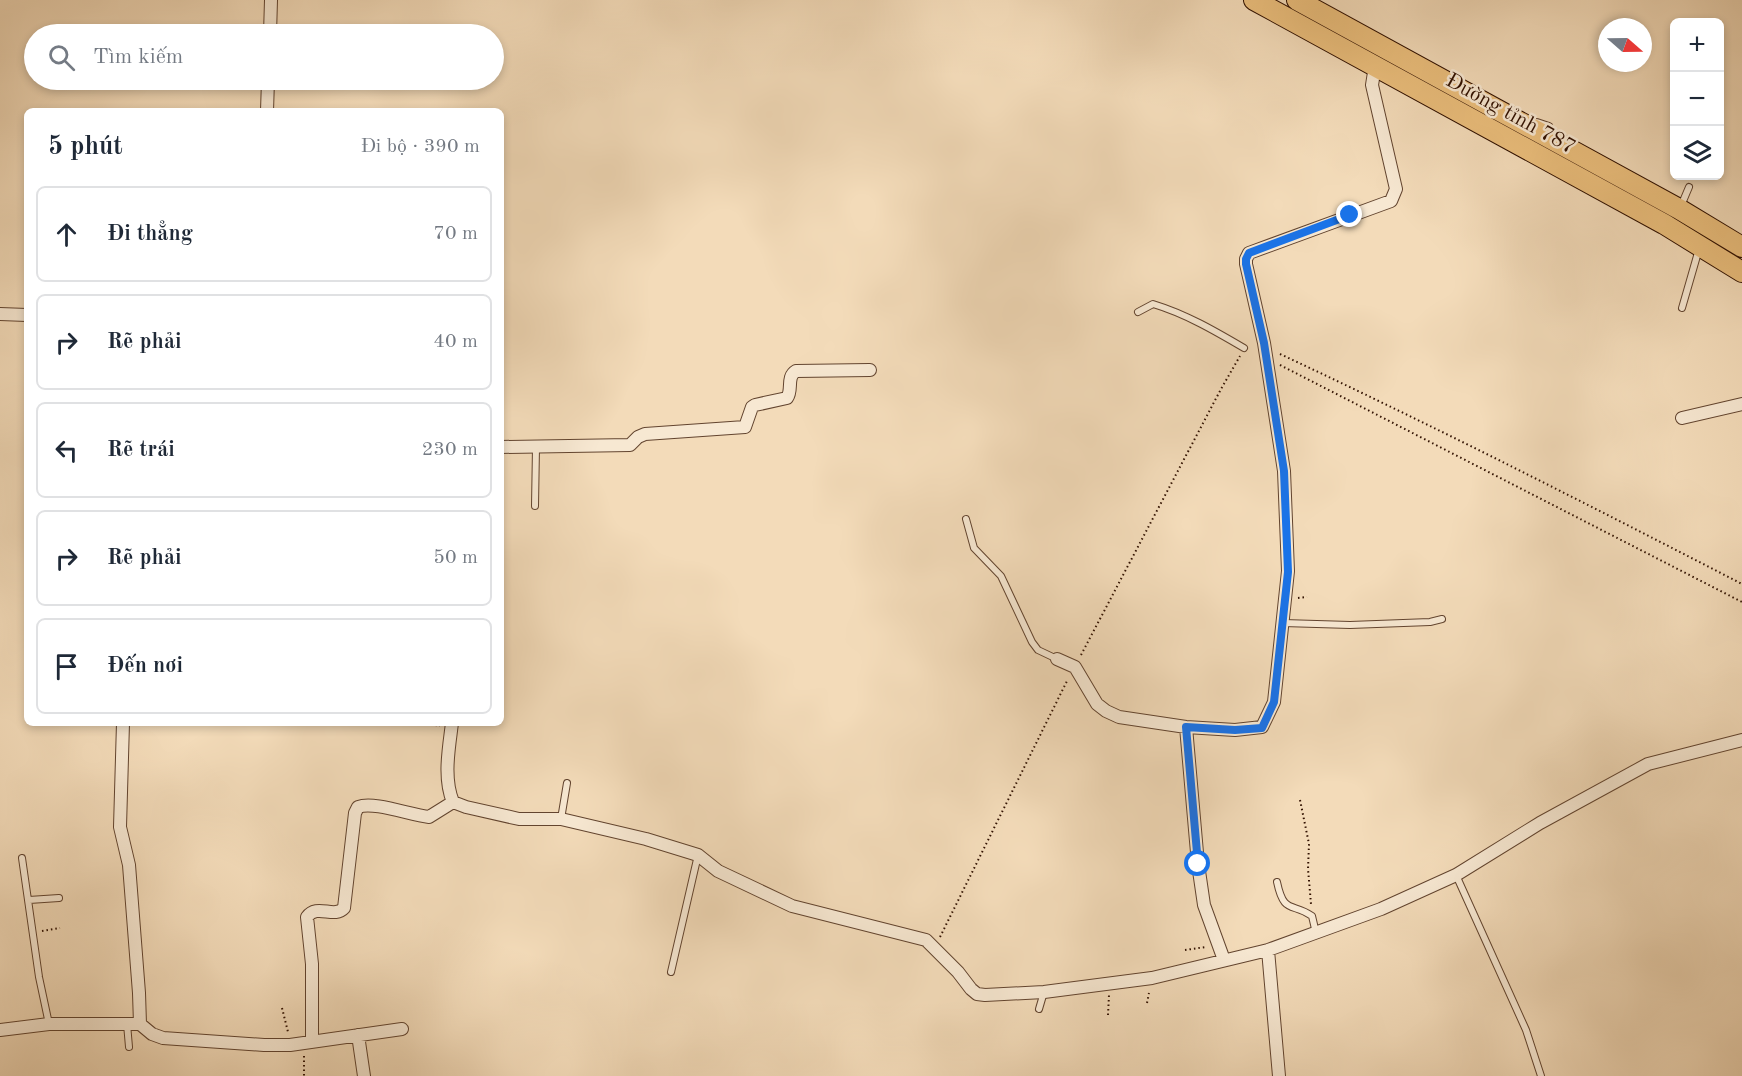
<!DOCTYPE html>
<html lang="vi">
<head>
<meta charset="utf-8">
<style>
	:root { --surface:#fff; --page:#f2f2f3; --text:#1f2937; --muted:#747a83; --line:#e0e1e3 }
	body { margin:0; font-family:"Old Standard TT",serif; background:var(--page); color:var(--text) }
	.controls { position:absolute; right:18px; top:18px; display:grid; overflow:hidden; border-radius:9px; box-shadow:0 3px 9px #0003 }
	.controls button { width:54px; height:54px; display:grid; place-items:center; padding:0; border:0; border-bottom:2px solid var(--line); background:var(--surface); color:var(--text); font:30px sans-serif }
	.compass { position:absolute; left:1598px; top:18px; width:54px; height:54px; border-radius:50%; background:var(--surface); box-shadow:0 3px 9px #0003; rotate:110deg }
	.stop { position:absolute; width:18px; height:18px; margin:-14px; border:4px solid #1a73e8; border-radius:50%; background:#fff }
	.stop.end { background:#1a73e8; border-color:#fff; box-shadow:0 2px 6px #0008 }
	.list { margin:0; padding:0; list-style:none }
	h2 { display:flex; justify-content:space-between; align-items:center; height:78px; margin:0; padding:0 24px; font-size:26px }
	h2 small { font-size:20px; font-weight:400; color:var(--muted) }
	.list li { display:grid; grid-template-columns:39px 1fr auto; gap:18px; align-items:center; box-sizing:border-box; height:96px; margin:0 12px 12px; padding:0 12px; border:2px solid var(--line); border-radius:9px }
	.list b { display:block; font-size:22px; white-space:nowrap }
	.list em { font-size:20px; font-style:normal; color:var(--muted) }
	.icon { flex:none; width:33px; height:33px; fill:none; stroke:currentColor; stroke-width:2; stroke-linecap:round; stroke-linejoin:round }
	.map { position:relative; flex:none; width:1742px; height:1076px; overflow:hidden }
	.search { position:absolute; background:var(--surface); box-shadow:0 3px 9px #0003; left:24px; top:24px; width:480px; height:66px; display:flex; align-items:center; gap:15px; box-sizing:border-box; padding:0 21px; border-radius:33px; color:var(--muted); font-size:22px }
	.panel { position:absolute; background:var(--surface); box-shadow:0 3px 9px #0003; left:24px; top:108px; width:480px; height:618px; border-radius:9px }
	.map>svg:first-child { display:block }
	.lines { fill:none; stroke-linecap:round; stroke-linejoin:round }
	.lane-casing { stroke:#62442f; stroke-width:8 }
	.street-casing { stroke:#62442f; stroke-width:14 }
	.primary-casing { stroke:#311101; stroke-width:22 }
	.path { stroke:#311101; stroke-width:2; stroke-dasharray:1.5 3; stroke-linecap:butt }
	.lane { stroke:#f7e8d2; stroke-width:6 }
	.street { stroke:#f7e8d2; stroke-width:12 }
	.primary { stroke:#eabe7c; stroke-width:20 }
	.route { stroke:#1a73e8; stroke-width:8 }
	.labels { text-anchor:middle; stroke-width:5; stroke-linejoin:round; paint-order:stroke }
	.street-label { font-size:21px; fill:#311101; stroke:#f7e8d2 }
</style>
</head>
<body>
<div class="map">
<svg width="1742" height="1076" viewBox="0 0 1742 1076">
	<rect width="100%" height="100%" fill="#f3dbb9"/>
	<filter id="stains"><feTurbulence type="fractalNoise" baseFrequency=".00333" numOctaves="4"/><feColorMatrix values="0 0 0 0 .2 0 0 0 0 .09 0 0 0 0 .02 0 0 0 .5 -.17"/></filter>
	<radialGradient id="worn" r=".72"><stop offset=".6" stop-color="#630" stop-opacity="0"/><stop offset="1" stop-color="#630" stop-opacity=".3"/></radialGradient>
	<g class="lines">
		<g class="lane-casing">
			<path id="lane" d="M270,31L338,30
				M1537,122L1549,126
				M1681,206L1689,187
				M1682,308L1699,249
				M1138,312L1153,304C1186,314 1215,331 1244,348
				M535,506L536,447
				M966,519L974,548L1001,576L1032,642L1038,650L1057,659
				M1283,623L1350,625L1430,622L1442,619
				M561,819L567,783
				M22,858L39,977L49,1024
				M1456,875L1526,1030L1541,1076
				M1277,882C1284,915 1292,902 1312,916L1316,933
				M29,900L59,898
				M671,972L698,855
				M1039,1009L1044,992
				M127,1024L129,1047"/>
		</g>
		<g class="street-casing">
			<path id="street" d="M270,34L271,0
				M267,111L268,80
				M0,314L27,315
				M1682,418L1742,404
				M501,447L630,445L638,437L645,434L745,427L752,407L755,405L787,398C793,390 786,377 796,371L870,370
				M1057,659L1075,667L1097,704L1106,711L1119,717L1186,727L1235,730L1262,727L1274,702L1288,571L1284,471L1264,343L1246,264V259L1249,253L1391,201L1396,189L1372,85L1375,66
				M123,723L120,827L129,865L139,993L140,1024L152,1034L163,1038L264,1045H290L402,1029
				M452,723C449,748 443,778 453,802L466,807L519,819H561L646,839L698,855L718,871L792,906L926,940L958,972L971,989L977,994L985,995L1044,992L1152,978L1268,950L1381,909L1456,875L1540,823L1648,764L1742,740
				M1186,727L1198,864L1204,905L1224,960
				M1268,950L1279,1076
				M0,1030L49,1024H140
				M358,1035L364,1076
				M312,1042V964L307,917C317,903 334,919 344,908L355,813L358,807C374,801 410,815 429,817L453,802"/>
		</g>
		<g class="primary-casing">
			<path id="primary" d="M1254,0L1664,224L1742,272
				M1297,0L1679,209L1742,247"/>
		</g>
		<path class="path" d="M1280,354C1436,427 1589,505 1742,584
			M1280,365L1742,602
			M1298,598L1307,597
			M1081,655L1221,389L1240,356
			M431,724L440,726
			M1300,800L1309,844L1308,869L1311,904
			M42,931L60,928
			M940,937L1067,681
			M1185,950L1206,947
			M1147,1003L1149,993
			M282,1008L288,1032
			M1108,1015L1109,995
			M304,1056V1076"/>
		<use href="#lane" class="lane"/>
		<use href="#street" class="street"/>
		<use href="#primary" class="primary"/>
	</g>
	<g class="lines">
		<path class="route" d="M1198,864L1186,727L1235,730L1262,728L1274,702L1288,572L1284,471L1264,343L1246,264V259L1249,253L1350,215"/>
	</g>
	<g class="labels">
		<g class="street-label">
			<text transform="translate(1511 113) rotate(29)" y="7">Đường tỉnh 787</text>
		</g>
	</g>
	<rect width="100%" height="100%" filter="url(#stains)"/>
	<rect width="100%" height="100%" fill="url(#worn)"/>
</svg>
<div class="controls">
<button>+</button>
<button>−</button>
<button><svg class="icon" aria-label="layers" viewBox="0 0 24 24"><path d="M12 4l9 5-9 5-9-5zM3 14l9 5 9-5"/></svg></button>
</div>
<svg class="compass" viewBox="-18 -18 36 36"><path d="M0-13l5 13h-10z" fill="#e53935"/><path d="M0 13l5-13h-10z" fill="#747a83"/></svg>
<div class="stop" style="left:1198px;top:864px"></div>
<div class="stop end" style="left:1350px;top:215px"></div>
<div class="search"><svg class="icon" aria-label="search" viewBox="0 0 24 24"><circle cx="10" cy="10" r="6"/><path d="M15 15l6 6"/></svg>Tìm kiếm</div>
<section class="panel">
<h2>5 phút<small>Đi bộ · 390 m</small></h2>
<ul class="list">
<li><svg class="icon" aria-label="ahead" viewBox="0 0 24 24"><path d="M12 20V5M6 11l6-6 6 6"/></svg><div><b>Đi thẳng</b></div><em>70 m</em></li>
<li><svg class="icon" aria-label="right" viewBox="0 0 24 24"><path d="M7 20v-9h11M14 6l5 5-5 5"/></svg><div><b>Rẽ phải</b></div><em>40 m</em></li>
<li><svg class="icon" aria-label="left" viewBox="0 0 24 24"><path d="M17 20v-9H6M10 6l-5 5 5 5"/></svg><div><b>Rẽ trái</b></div><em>230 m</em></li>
<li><svg class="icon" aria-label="right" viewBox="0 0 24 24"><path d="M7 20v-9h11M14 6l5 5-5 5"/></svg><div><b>Rẽ phải</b></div><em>50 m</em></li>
<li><svg class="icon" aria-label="arrive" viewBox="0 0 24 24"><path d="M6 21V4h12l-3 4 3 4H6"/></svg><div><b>Đến nơi</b></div></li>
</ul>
</section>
</div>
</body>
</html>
